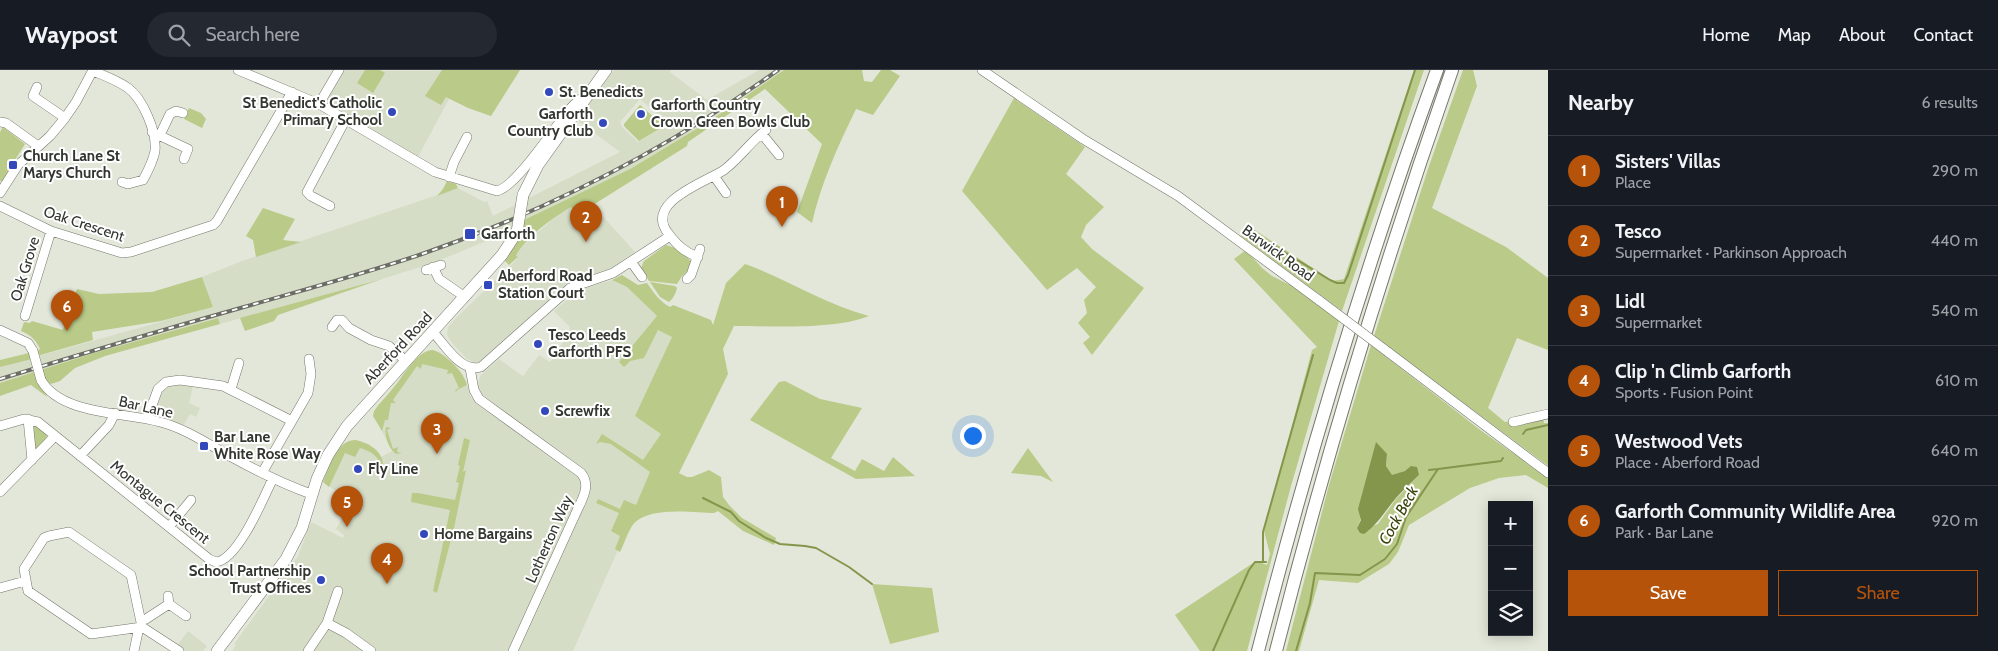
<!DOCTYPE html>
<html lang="en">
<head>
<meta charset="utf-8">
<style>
	:root { --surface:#171b24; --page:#242831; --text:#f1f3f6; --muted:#9ea1a6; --line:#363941; --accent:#b45309 }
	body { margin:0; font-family:Cabin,sans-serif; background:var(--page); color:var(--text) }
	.controls { position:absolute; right:15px; bottom:15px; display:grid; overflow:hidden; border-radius:0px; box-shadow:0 2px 12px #0003 }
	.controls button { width:45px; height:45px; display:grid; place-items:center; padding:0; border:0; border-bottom:1px solid var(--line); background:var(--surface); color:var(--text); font:25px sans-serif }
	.you { position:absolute; left:972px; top:365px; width:18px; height:18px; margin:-12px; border:4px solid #fff; border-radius:50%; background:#1a73e8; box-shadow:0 0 0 8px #1a73e833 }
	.badge { display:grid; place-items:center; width:32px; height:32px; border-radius:50%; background:var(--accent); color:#fff; font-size:16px; font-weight:700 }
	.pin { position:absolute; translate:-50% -41px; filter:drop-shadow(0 1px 2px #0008) }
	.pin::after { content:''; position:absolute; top:26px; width:18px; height:15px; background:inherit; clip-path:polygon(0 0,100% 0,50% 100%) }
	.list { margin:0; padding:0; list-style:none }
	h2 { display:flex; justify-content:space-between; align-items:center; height:65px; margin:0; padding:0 20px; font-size:21px }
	h2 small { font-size:16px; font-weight:400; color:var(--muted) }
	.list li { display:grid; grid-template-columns:32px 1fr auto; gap:15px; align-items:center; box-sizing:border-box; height:70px; padding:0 20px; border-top:1px solid var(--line) }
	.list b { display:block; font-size:19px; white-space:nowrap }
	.list p { margin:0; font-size:16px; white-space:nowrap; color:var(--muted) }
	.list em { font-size:16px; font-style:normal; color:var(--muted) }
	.actions { display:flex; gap:10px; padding:15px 20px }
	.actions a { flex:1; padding:11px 0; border:1px solid var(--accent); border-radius:0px; text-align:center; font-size:18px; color:var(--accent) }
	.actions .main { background:var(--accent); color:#fff }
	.icon { flex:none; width:28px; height:28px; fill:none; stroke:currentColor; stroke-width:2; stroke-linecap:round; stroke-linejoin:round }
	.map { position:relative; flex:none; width:1548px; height:581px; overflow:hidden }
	header { display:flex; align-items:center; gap:30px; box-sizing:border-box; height:70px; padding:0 25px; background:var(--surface); border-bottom:1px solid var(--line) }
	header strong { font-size:24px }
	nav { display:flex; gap:28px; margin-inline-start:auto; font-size:18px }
	.search { width:350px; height:45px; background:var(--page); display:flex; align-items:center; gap:12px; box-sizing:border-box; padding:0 18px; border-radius:28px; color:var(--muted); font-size:19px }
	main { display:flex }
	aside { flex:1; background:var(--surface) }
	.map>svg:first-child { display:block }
	.built { fill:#d6ddc7; fill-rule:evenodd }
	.green { fill:#baca89; fill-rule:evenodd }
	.water { fill:#84954c }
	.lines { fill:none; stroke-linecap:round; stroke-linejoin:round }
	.stream { stroke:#84954c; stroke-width:2 }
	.minor-casing { stroke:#74776b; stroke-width:10 }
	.major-casing { stroke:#74776b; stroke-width:12 }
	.highway-casing { stroke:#74776b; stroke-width:14 }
	.minor { stroke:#fff; stroke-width:9 }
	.major { stroke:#fff; stroke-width:11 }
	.highway { stroke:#fff; stroke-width:12 }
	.rail-casing { stroke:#6c6e66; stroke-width:4 }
	.rail { stroke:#fff; stroke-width:2; stroke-dasharray:5.5; stroke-linecap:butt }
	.minor-bridge-casing { stroke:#74776b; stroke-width:10; stroke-linecap:butt }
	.major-bridge-casing { stroke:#74776b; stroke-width:12; stroke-linecap:butt }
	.minor-bridge { stroke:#fff; stroke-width:9 }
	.major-bridge { stroke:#fff; stroke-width:11 }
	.poi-dot { fill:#3348ba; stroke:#fff; stroke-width:2 }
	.labels { text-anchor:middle; stroke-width:4; stroke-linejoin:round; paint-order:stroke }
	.poi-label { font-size:15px; font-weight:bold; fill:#343630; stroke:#fff; text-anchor:start }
	.street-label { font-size:15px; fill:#343630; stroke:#fff }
	.water-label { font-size:16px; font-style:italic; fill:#384209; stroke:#fff }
</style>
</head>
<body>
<header>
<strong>Waypost</strong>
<div class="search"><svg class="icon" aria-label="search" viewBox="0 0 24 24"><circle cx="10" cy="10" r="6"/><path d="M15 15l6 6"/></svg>Search here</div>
<nav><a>Home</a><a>Map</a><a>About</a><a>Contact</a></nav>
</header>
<main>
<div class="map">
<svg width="1548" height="581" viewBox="0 0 1548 581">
	<rect width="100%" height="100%" fill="#e3e7d9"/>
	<path class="built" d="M345,0L399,1L520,0L491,46L449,29L418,87L328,32V28Z
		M614,0H671L670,2L707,30L759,0H784L708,52L630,99L524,150L513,160L433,193L382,209L220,254L217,248L94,283L0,313V297L213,237L202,207L242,191L458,118L484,132L487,131L493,146L620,82L577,50ZM640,29L660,46L666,55L638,72L622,57L620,52Z
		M590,132L635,182L611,198L566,214L480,292L475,293L467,289L452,273L447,265L448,257L455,249L518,188L516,186L520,177L559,144L571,137Z
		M612,210L627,217L657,246L666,235L717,258L573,581H232L236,575L234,574L298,486L311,452L343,468L344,465L336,459L351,431L323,412L336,384L342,375L348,371L355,370L369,374L381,387L392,381L373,344L396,316L403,303L423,283L433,280L440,283L461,302L466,312L471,327L480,335L482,324L478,316L480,306L499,289L523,306L539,285L550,292L568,265L570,257L554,241L578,220Z
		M174,314L193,316L189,333L200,338L196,347L190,344L183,356L158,346L155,342L163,321Z
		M188,561L207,576L203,581H173Z"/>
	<path class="green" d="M365,0H380L385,3L373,23L357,13Z
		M442,0H520L491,46L468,38L446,27L441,35L425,26Z
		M784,0H862L864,11L872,12L881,0H890L900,6L873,45L856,39C838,76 821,113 812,153L797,142L822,74L765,19L688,72L687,76L593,135L590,132L577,144L571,137C554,147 524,168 516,186L518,187L509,195L504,190L520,167L524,150L630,99L708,52Z
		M1414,0H1424L1342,241L1242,167L1241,165L1247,155L1333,211L1344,209Z
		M1463,0H1473L1477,16L1432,138L1506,177L1548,208V280L1517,268L1488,338L1505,352L1542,345L1544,353H1548V396L1374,266L1429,96Z
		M1014,28L1085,77L1066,104L1104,137L1086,155L1081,167L1092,179L1144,218L1092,285L1083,273L1090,267L1078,253L1087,243L1084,230L1096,217L1077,198L1047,220L962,121Z
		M640,35L664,56L639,71L624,56V54Z
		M189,38L201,43L206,49L202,58L184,49Z
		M3,57L25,74L2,111H0V62Z
		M447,111L456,114L458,118L437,126L443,119Z
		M263,138L295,149L283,170L301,172L256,187L253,170L246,166Z
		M666,175L675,178L691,191V198L682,206L677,214L649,211L641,198L644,191Z
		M1246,180L1262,198L1272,206L1292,216L1339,251L1291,416L1247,581H1200L1175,545L1256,491L1267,495L1270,484L1264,461L1312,280L1317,277L1234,189Z
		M745,194C787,209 825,234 869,246C834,260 772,256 734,256L723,279L728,304L679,403L687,407H692L709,400L721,407L723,427L729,435L742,448L776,468L774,475L743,461L718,441L714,443C692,442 645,436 632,456C627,464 624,474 620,482L615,479L620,466L611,461L619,443L596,433L598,429L620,439L624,430L636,435L650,402L611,374L600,372L596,374L602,364L643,390L661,364L635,346L672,267L658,260L644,288L630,291L624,297L619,292L657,246L627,217L612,210L622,205L638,215L647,213C654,223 660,232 670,237L673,235L711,250L713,255L726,213Z
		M202,207L213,237L161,251L92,262L93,270L37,286V281L40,279C36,270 31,265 21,261L24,252L30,253L32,251L63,260L77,219L99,224L152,222Z
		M382,209L278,245L274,251L245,261L240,248Z
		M650,212L675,216L677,218C676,223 673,229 669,232L660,227Z
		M218,248L220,254L105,286L75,298L60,311L51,314L44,308L38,310L47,327L31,315L0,326V313L94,283Z
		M1371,275L1479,359L1548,408V418L1526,405L1499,408L1470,418L1409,455L1398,482L1389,494L1358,513L1319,510L1299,581H1286L1329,415ZM1387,384L1386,396L1392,406L1405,401L1419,405L1396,429L1378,454L1373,456L1368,461L1357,458Z
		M433,280C446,284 464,302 467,315L457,320L456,322L455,320L459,318L452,303L447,304L448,300L422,294L421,299L417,296L393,330L396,333H391L388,350H385L382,361L373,346L374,341C380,332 388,325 394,317C404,306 417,280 433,280Z
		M29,283L32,289L0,297V290Z
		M785,311L820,329L862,338L831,388L855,401L862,389L884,401L893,387L915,406L856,409L750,350L779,312Z
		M34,354L46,363L47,368H45V372L38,380H34Z
		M386,357L391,358L387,360L393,379L398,377L397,382L402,383L396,384C389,379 384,366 386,357Z
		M464,368L470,370L463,402L466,400L454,458L437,523L433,521L450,440L411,432L412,423H418L455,430L459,413L456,412L460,396L458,395Z
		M355,370C370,373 385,382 383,399C378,386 373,382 360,378L355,387L345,383L329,417L323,412C329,398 336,371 355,370Z
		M1028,378L1053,412L1041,406L1011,403Z
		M872,514L932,518L939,562L890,574Z"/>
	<path class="water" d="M1376,372L1387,384L1386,396L1392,405L1405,401L1411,396L1417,397L1419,405C1412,412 1403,420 1396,428C1385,441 1378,454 1364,464L1360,463L1357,458L1361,450L1358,439Z"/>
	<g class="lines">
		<path class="stream" d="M1250,161L1330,210L1337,213H1344L1348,205L1415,0
			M1523,364L1526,360L1548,355
			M1429,400L1438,399
			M703,428L731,442L739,451L766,468L780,474L805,476L816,478L849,497L872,514
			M1263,492V462L1313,285
			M1213,581L1249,500L1255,492H1266
			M1296,581L1310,533L1315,503L1360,505L1385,489L1397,474L1406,447L1438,399L1501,391L1503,388"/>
		<g class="minor-casing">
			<path id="minor" d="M238,0L319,34L435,102L497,121C517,116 555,56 570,39C574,34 579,30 584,26
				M982,0L1083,69L1178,126L1320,231
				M93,1C105,6 117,10 128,18C143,29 157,62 155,81C153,91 148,101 143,110L128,114L122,112
				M37,17L33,26L65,48
				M319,34L339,0
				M0,52L6,53L38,76
				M152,62L188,79L184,89
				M762,64L779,85
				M160,65L170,44L176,41L183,43
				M714,106L726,123
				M449,107L454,92L467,67
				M0,123L18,95L50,66L65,48L76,32L93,0
				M0,136L51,161L122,183L131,182L213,155L217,151L292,22
				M330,136L311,126L307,122L346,49
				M698,187C684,182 676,174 668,163C644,132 706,112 724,100C740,88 750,72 766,60
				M632,193L642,207
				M433,197L439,209L465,227
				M426,200L441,195
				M687,209L691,205L700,179
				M25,246L51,161
				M332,257L337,250H342L349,258L371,270L389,276L406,291
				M0,260L28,273L33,281
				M433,262C445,275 461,303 481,297L570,218L613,203L670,166
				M1388,282L1548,403
				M470,298L474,320L479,329L581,403C592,416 581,431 575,445L513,581
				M41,310C61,345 124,342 160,352C184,358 206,373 228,385C255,400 283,414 311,424
				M231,319L239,293
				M28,349L32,390
				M147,349L158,319L166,312L180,310L223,316L292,351
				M1513,352L1548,344
				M0,356L24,349L38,352L209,489L216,492C238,490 264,427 273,408
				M80,386L109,355L115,343
				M262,403L308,323L311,304L309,289
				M0,422L55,366
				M169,457L191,430
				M69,462L131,505L142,557L91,564L28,521L24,499L44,468L49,466Z
				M0,518L25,511
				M168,526L169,534L186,546
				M141,550L146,549L169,534
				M327,553L346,563L371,581
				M142,557L179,581
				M134,581L139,557
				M308,581L327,553L338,521"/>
		</g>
		<g class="major-casing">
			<path id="major" d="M523,125L538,95L606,0
				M217,581L286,489L302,458L317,409L328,385L347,356L502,185L517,162"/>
		</g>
		<g class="highway-casing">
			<path id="highway" d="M1258,581C1309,384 1367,191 1437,0
				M1276,581C1326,385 1385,191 1452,0"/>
		</g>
		<use href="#minor" class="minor"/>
		<use href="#major" class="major"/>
		<use href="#highway" class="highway"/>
		<g class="rail-casing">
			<path id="rail" d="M0,309C81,284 162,260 244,237C303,220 363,204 422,184C549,140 669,78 778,0"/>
		</g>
		<use href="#rail" class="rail"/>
		<g class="minor-bridge-casing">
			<path id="minor-bridge" d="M1320,231L1388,282
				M33,281L41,310"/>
		</g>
		<g class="major-bridge-casing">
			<path id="major-bridge" d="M517,162L523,125"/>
		</g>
		<use href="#minor-bridge" class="minor-bridge"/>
		<use href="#major-bridge" class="major-bridge"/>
	</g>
	<g class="poi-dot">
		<circle cx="549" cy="22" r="5"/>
		<circle cx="392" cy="42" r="5"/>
		<circle cx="641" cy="44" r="5"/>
		<circle cx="603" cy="53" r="5"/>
		<rect x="8" y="90" width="10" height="10" rx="2.5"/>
		<rect x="464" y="158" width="12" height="12" rx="2.5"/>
		<rect x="483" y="210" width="10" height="10" rx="2.5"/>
		<circle cx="538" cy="274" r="5"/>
		<circle cx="545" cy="341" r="5"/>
		<rect x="199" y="371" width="10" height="10" rx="2.5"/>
		<circle cx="358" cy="399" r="5"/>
		<circle cx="424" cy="464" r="5"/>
		<circle cx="321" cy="510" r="5"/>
	</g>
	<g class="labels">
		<g class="poi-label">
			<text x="559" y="27">St. Benedicts</text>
			<text x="382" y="38" text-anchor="end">St Benedict's Catholic<tspan x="382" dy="17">Primary School</tspan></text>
			<text x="651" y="40">Garforth Country<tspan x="651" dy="17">Crown Green Bowls Club</tspan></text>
			<text x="593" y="49" text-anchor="end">Garforth<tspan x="593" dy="17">Country Club</tspan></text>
			<text x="23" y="91">Church Lane St<tspan x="23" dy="17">Marys Church</tspan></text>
			<text x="481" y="169">Garforth</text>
			<text x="498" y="211">Aberford Road<tspan x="498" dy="17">Station Court</tspan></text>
			<text x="548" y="270">Tesco Leeds<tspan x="548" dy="17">Garforth PFS</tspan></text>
			<text x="555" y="346">Screwfix</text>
			<text x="214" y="372">Bar Lane<tspan x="214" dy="17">White Rose Way</tspan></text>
			<text x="368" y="404">Fly Line</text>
			<text x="434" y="469">Home Bargains</text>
			<text x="311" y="506" text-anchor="end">School Partnership<tspan x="311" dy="17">Trust Offices</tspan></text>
		</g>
		<g class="street-label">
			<text transform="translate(84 154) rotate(18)" y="5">Oak Crescent</text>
			<text transform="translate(1278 183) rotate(36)" y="5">Barwick Road</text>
			<text transform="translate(25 199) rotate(-73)" y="5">Oak Grove</text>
			<text transform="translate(398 278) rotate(-47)" y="5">Aberford Road</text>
			<text transform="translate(146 337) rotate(13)" y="5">Bar Lane</text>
			<text transform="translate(160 432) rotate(39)" y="5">Montague Crescent</text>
			<text transform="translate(549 469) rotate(-66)" y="5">Lotherton Way</text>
		</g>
		<g class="water-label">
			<text transform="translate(1398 445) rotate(-61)" y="6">Cock Beck</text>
		</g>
	</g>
</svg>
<div class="controls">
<button>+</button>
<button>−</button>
<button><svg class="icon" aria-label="layers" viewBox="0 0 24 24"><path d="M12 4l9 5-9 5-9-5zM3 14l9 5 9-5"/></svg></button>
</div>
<div class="you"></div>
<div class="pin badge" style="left:782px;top:157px">1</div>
<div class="pin badge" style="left:586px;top:172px">2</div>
<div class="pin badge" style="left:437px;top:384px">3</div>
<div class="pin badge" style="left:387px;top:514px">4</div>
<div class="pin badge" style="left:347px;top:457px">5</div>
<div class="pin badge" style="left:67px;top:261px">6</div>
</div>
<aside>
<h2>Nearby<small>6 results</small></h2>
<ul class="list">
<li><span class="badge">1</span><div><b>Sisters' Villas</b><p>Place</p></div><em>290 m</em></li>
<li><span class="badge">2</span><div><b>Tesco</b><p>Supermarket · Parkinson Approach</p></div><em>440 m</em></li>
<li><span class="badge">3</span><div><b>Lidl</b><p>Supermarket</p></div><em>540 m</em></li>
<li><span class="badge">4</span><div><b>Clip 'n Climb Garforth</b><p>Sports · Fusion Point</p></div><em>610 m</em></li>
<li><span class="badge">5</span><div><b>Westwood Vets</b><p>Place · Aberford Road</p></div><em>640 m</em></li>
<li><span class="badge">6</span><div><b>Garforth Community Wildlife Area</b><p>Park · Bar Lane</p></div><em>920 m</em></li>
</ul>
<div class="actions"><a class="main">Save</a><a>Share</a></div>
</aside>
</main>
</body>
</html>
